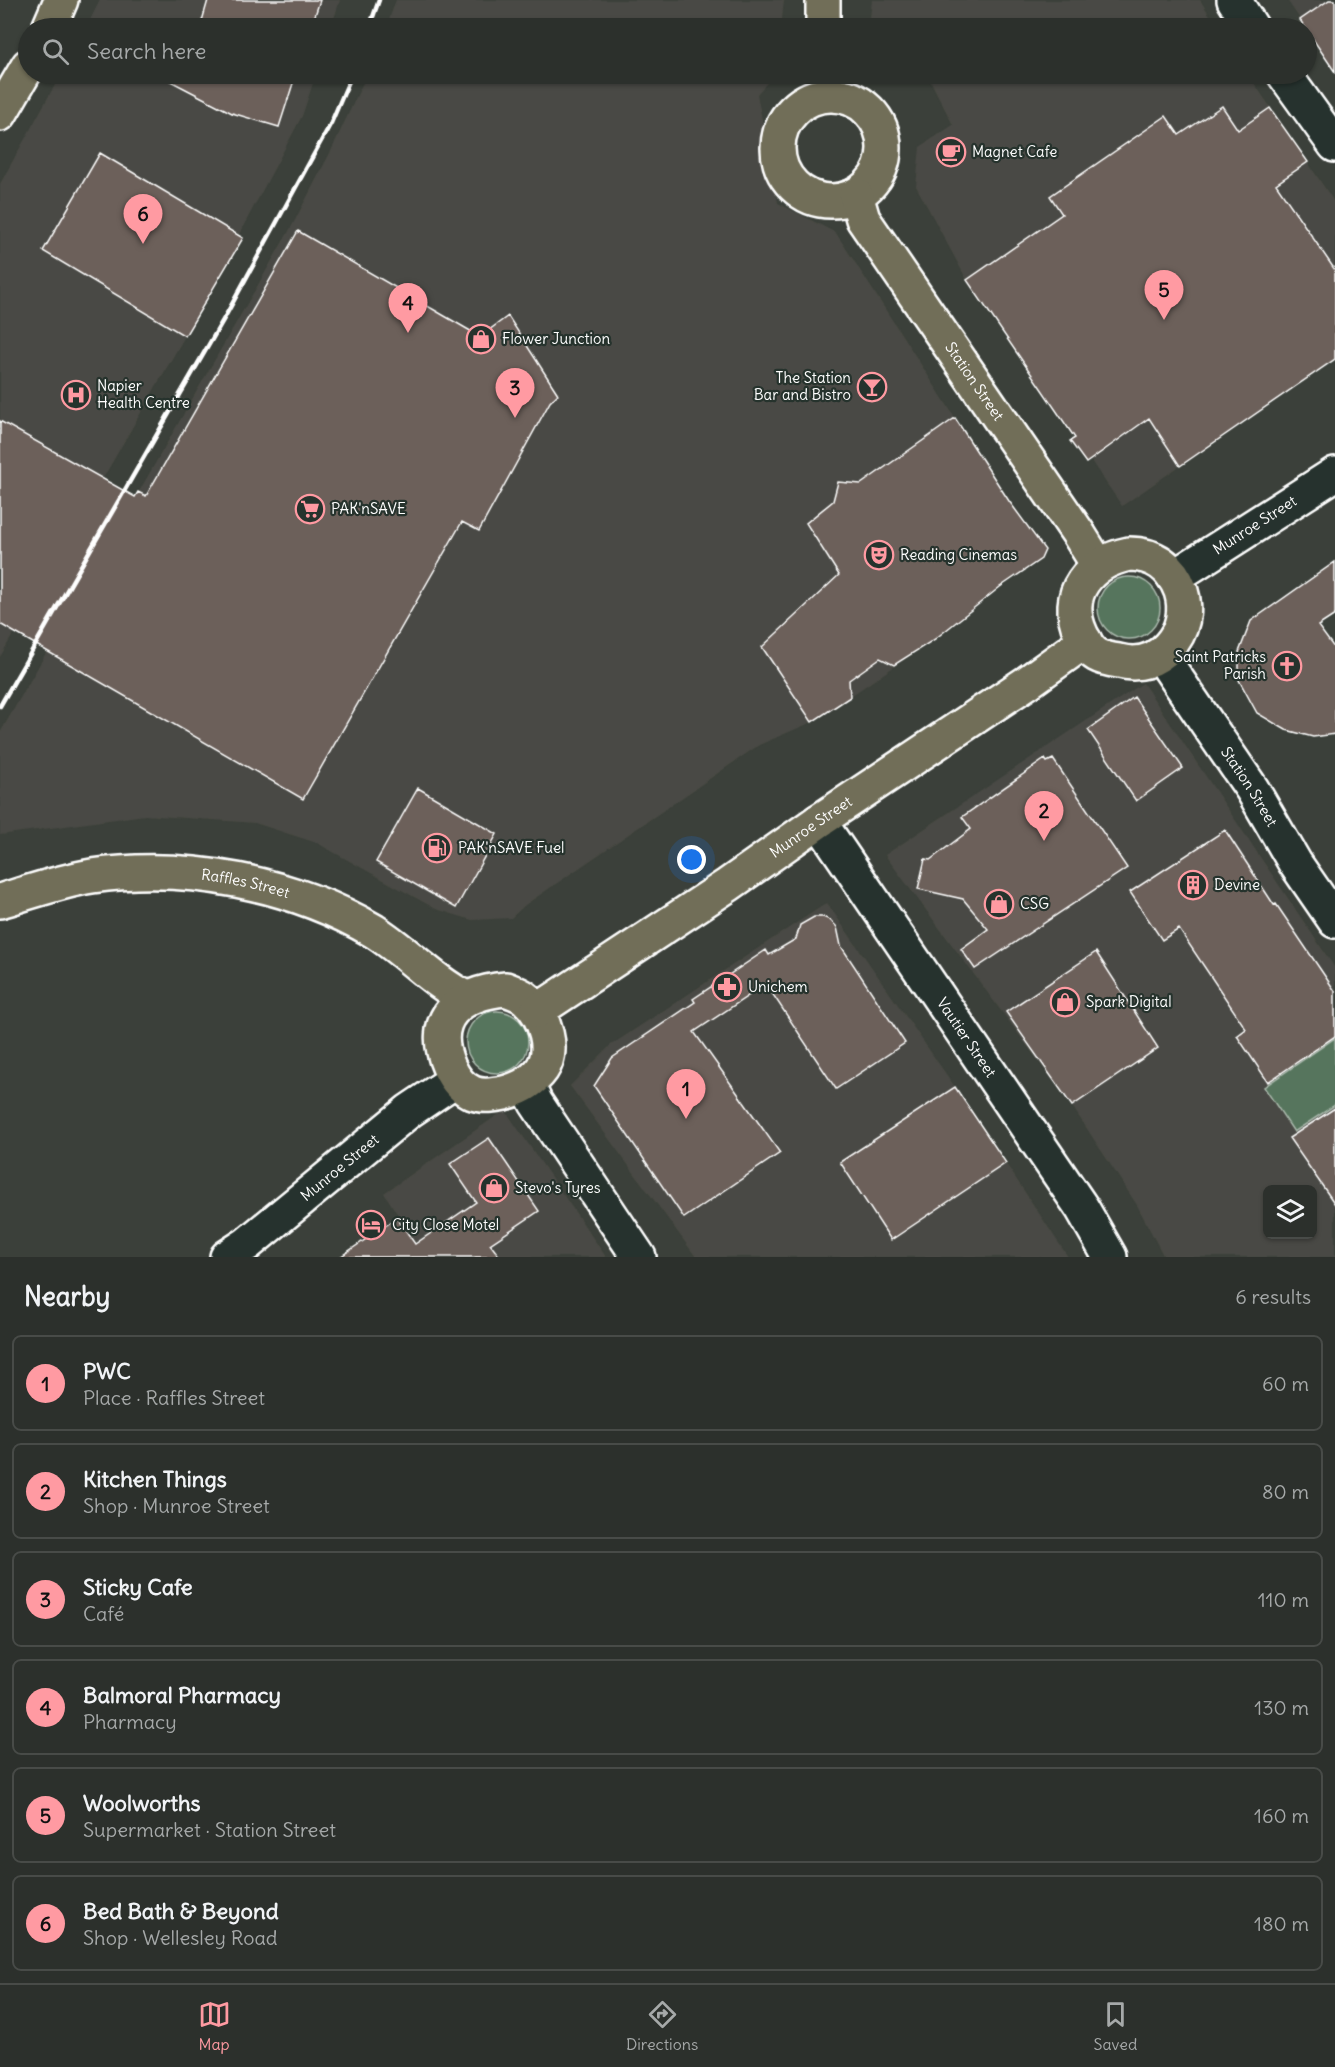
<!DOCTYPE html>
<html lang="en">
<head>
<meta charset="utf-8">
<style>
	:root { --surface:#2c302c; --page:#343834; --text:#f1f3f6; --muted:#a6a9a9; --line:#484b48; --accent:#ff9aa2 }
	body { margin:0; font-family:Delius,sans-serif; background:var(--page); color:var(--text) }
	.controls { position:absolute; right:18px; bottom:18px; display:grid; overflow:hidden; border-radius:9px; box-shadow:0 2px 4px #0004 }
	.controls button { width:54px; height:54px; display:grid; place-items:center; padding:0; border:0; border-bottom:2px solid var(--line); background:var(--surface); color:var(--text); font:30px sans-serif }
	.you { position:absolute; left:692px; top:860px; width:21px; height:21px; margin:-15px; border:4px solid #fff; border-radius:50%; background:#1a73e8; box-shadow:0 0 0 9px #1a73e833 }
	.badge { display:grid; place-items:center; width:39px; height:39px; border-radius:50%; background:var(--accent); color:#111; font-size:20px; font-weight:700 }
	.pin { position:absolute; translate:-50% -50px; filter:drop-shadow(0 2px 3px #0008) }
	.pin::after { content:''; position:absolute; top:32px; width:21px; height:18px; background:inherit; clip-path:polygon(0 0,100% 0,50% 100%) }
	.list { margin:0; padding:0; list-style:none }
	h2 { display:flex; justify-content:space-between; align-items:center; height:78px; margin:0; padding:0 24px; font-size:26px }
	h2 small { font-size:20px; font-weight:400; color:var(--muted) }
	.list li { display:grid; grid-template-columns:39px 1fr auto; gap:18px; align-items:center; box-sizing:border-box; height:96px; margin:0 12px 12px; padding:0 12px; border:2px solid var(--line); border-radius:9px }
	.list b { display:block; font-size:22px; white-space:nowrap }
	.list p { margin:0; font-size:20px; white-space:nowrap; color:var(--muted) }
	.list em { font-size:20px; font-style:normal; color:var(--muted) }
	.icon { flex:none; width:33px; height:33px; fill:none; stroke:currentColor; stroke-width:2; stroke-linecap:round; stroke-linejoin:round }
	.map { position:relative; flex:none; width:1335px; height:1257px; overflow:hidden }
	.search { position:absolute; background:var(--surface); box-shadow:0 2px 4px #0004; left:18px; right:18px; top:18px; height:66px; display:flex; align-items:center; gap:15px; box-sizing:border-box; padding:0 21px; border-radius:33px; color:var(--muted); font-size:22px }
	.sheet { height:726px; background:var(--surface) }
	nav { display:flex; justify-content:space-around; align-items:center; box-sizing:border-box; height:84px; border-top:2px solid var(--line); background:var(--surface); font-size:16px; color:var(--muted) }
	nav a { display:grid; justify-items:center; gap:3px }
	nav .on { color:var(--accent) }
	.map>svg:first-child { display:block }
	.built { fill:#4a4a44; fill-rule:evenodd }
	.green { fill:#57755d; stroke:#abbaae; stroke-width:1.5 }
	.building { fill:#6c605a; stroke:#fff; stroke-width:1.5 }
	.lines { fill:none; stroke-linecap:round; stroke-linejoin:round }
	.minor-casing { stroke:#fff; stroke-width:38 }
	.major-casing { stroke:#fff; stroke-width:38 }
	.minor { stroke:#26332d; stroke-width:33 }
	.major { stroke:#716e59; stroke-width:33 }
	.rail { stroke:#fff; stroke-width:4.5 }
	.labels { text-anchor:middle; stroke-width:4.5; stroke-linejoin:round; paint-order:stroke }
	.poi-label { font-size:15px; fill:#fff; stroke:#26332d; text-anchor:start }
	.street-label { font-size:15px; fill:#fff; stroke:#26332d }
</style>
</head>
<body>
<div class="map">
<svg width="1335" height="1257" viewBox="0 0 1335 1257">
	<rect width="100%" height="100%" fill="#3b403a"/>
	<filter id="ink" filterUnits="userSpaceOnUse"><feTurbulence type="fractalNoise" baseFrequency=".0167" numOctaves="2"/><feDisplacementMap in="SourceGraphic" scale="12" xChannelSelector="R" yChannelSelector="G"/><feConvolveMatrix kernelMatrix="1 2 1 2 8 2 1 2 1" color-interpolation-filters="sRGB"/></filter>
	<g filter="url(#ink)">
		<path class="built" d="M100,0H340L331,28H86Z
			M396,0H784L781,28H386Z
			M872,0H1200L1218,28H869Z
			M1287,0H1335L1306,28Z
			M61,74H316L302,116L185,336L0,657V184Z
			M367,74H775L757,94L778,203L836,233L1009,501L1045,550L1041,559L1000,587L935,639L812,722L759,745L525,905L511,918L472,920L436,909L317,843L255,823L145,815L0,835V733L293,224L331,151Z
			M927,74H1248L1335,203V358L1122,506L967,280L916,186L920,147L953,125Z
			M1143,683L1335,968V1038L1264,1087L1294,1132L1335,1105V1257H1164L1137,1205L1072,1106L885,855ZM1268,1190H1312V1234H1268Z
			M827,903L955,1087L1068,1257H696L570,1086L611,1045Z
			M505,1110L606,1257H425L384,1193Z"/>
		<path class="green" d="M1098 608a31 31 0 1 1 62 0a31 31 0 1 1-62 0Z
			M466 1042a31 31 0 1 1 62 0a31 31 0 1 1-62 0Z
			M1335,1038V1105L1294,1132L1264,1087Z"/>
		<path class="building" d="M208,0H320L311,28H200Z
			M1329,0H1335V72L1300,20Z
			M157,74H296L279,127L232,113Z
			M1222,106L1238,130L1270,108L1308,162L1276,184L1335,270V359L1180,466L1149,418L1086,463L1070,441L1075,438L967,280L1062,214L1050,196L1166,116L1179,135Z
			M100,153L243,238L185,336L43,251Z
			M298,231L474,333L485,326L489,330L508,316L558,394L550,402L479,531L462,522L303,799L0,624V421L135,497L138,492L146,496Z
			M955,418L1009,501L1045,550L1041,559L1000,587L935,639L894,665L880,658L849,680L850,697L812,722L762,647L839,575L806,523L833,501L838,482L861,484Z
			M1335,562V615L1318,626L1335,649V734L1313,737L1286,730L1257,713L1239,680V652L1251,621Z
			M1134,697L1183,768L1136,801L1088,730Z
			M1045,759L1047,762L1053,759L1127,868L975,969L961,949L988,929L963,899L918,889L925,859L930,860L971,829L962,817Z
			M418,788L497,834L456,908L376,862Z
			M1225,830L1274,905L1276,904L1335,991V1036L1268,1082L1237,1036L1246,1029L1179,929L1162,940L1130,892Z
			M814,917H823L830,920L837,927L841,946L905,1043L836,1089L766,984L694,1032L780,1153L684,1218L594,1086L612,1058L695,1002L693,999L766,950L769,955L796,939L800,925Z
			M1096,952L1158,1048L1072,1106L1006,1012Z
			M955,1087L1006,1163L891,1240L840,1162Z
			M1335,1108V1204L1289,1138Z
			M489,1138L539,1211L490,1244L500,1257H340L397,1218L415,1244L476,1202L450,1164Z"/>
		<g class="lines">
			<g class="minor-casing">
				<g id="minor">
					<path d="M1234,0L1252,28"/>
					<path d="M1284,74L1335,145"/>
					<path id="s1" d="M1174,577L1335,474"/>
					<path id="s2" d="M1162,654L1170,669L1252,789L1295,863L1335,921"/>
					<path id="s3" d="M819,821L1082,1208L1110,1257"/>
					<path d="M527,1085L536,1103L639,1257"/>
					<path id="s4" d="M227,1257L247,1244L409,1111L455,1080"/>
				</g>
			</g>
			<g class="major-casing">
				<g id="major">
					<path d="M823,0V28"/>
					<path d="M49,28L61,0"/>
					<circle cx="831" cy="148" r="53"/>
					<path d="M0,114L28,66"/>
					<path id="s5" d="M856,195L863,219L1078,533L1098,565"/>
					<path d="M1129,554C1154,554 1172,566 1181,591C1187,610 1183,631 1169,646C1156,661 1138,666 1119,661C1112,660 1104,659 1097,655C1090,651 1084,641 1081,634C1062,593 1090,562 1129,554Z"/>
					<path id="s6" d="M0,901C30,892 61,881 92,876C186,862 292,883 374,931C406,951 432,981 466,998"/>
					<path d="M506,989C512,992 521,994 526,999C544,1015 558,1052 539,1073C529,1084 519,1089 504,1093C494,1095 483,1097 473,1093C461,1088 454,1078 449,1067C428,1018 459,993 506,989Z"/>
					<path id="s7" d="M537,1011L728,885L819,821L1028,682L1085,641"/>
				</g>
			</g>
			<use href="#minor" class="minor"/>
			<use href="#major" class="major"/>
			<path class="rail" d="M369,28L379,0
				M0,706L226,315L331,123L352,74"/>
		</g>
	</g>
	<defs>
		<g id="cafe-ring" transform="scale(1.5)"><circle r="9.5" fill="#26332d" stroke="#ff9aa2" stroke-width="1.5"/><path d="M-5.5-4.5H6V0H3Q3 3.5 0 3.5H-2.5Q-5.5 3.5-5.5 0ZM3-3.2v2h1.7v-2ZM-6 4.5H4V6H-6Z" fill="#ff9aa2"/></g>
		<g id="shop-ring" transform="scale(1.5)"><circle r="9.5" fill="#26332d" stroke="#ff9aa2" stroke-width="1.5"/><path d="M-5-2.5h2.3a2.7 3.5 0 0 1 5.4 0H5L5.5 6h-11ZM-1.5-2.5h3a1.5 2.3 0 0 0-3 0Z" fill="#ff9aa2"/></g>
		<g id="bar-ring" transform="scale(1.5)"><circle r="9.5" fill="#26332d" stroke="#ff9aa2" stroke-width="1.5"/><path d="M-6-5H6L.8 .8V4.5H3.5V6h-7V4.5H-.8V.8Z" fill="#ff9aa2"/></g>
		<g id="hospital-ring" transform="scale(1.5)"><circle r="9.5" fill="#26332d" stroke="#ff9aa2" stroke-width="1.5"/><path d="M-5-5h3v3.5h4V-5h3V5h-3V1.5h-4V5h-3Z" fill="#ff9aa2"/></g>
		<g id="supermarket-ring" transform="scale(1.5)"><circle r="9.5" fill="#26332d" stroke="#ff9aa2" stroke-width="1.5"/><path d="M-6-5.5h2.5l.6 2H6L4.5 2H-2.5L-4.4-4H-6ZM-1.5 3.2a1.3 1.3 0 1 0 .1 0ZM3 3.2a1.3 1.3 0 1 0 .1 0Z" fill="#ff9aa2"/></g>
		<g id="theatre-ring" transform="scale(1.5)"><circle r="9.5" fill="#26332d" stroke="#ff9aa2" stroke-width="1.5"/><path d="M-5-5.5Q0-4 5-5.5V0Q5 5 0 6Q-5 5-5 0ZM-3.3-2.5H-1v1.5H-3.3ZM1-2.5H3.3v1.5H1ZM-2.8 1Q0 5.5 2.8 1Z" fill="#ff9aa2"/></g>
		<g id="church-ring" transform="scale(1.5)"><circle r="9.5" fill="#26332d" stroke="#ff9aa2" stroke-width="1.5"/><path d="M-1.2-6h2.4v3.5h3.3v2.4h-3.3V6h-2.4V-.1h-3.3v-2.4h3.3Z" fill="#ff9aa2"/></g>
		<g id="fuel-ring" transform="scale(1.5)"><circle r="9.5" fill="#26332d" stroke="#ff9aa2" stroke-width="1.5"/><path d="M-5.5-6h7V0h2V4h1.3V-2.5L3-4.5l.8-.8L6-3V5H2.5V1h-1V6h-7ZM-4.2-4.7v3.2H.2V-4.7Z" fill="#ff9aa2"/></g>
		<g id="building-ring" transform="scale(1.5)"><circle r="9.5" fill="#26332d" stroke="#ff9aa2" stroke-width="1.5"/><path d="M-4-6H4V6H1V3H-1V6H-4ZM-2.5-4.3h1.7v1.8h-1.7ZM.8-4.3h1.7v1.8H.8ZM-2.5-1h1.7V.8h-1.7ZM.8-1h1.7V.8H.8Z" fill="#ff9aa2"/></g>
		<g id="pharmacy-ring" transform="scale(1.5)"><circle r="9.5" fill="#26332d" stroke="#ff9aa2" stroke-width="1.5"/><path d="M-2-6h4v4h4v4h-4v4h-4v-4h-4v-4h4Z" fill="#ff9aa2"/></g>
		<g id="hotel-ring" transform="scale(1.5)"><circle r="9.5" fill="#26332d" stroke="#ff9aa2" stroke-width="1.5"/><path d="M-6-4.5h1.5V1H6V5H4.5V3h-9V5H-6ZM-4 0a1.8 1.8 0 1 1 3.6 0ZM.5 0V-2.5h3Q6-2.5 6 0Z" fill="#ff9aa2"/></g>
	</defs>
	<g fill-rule="evenodd">
		<use href="#cafe-ring" x="951" y="152"/>
		<use href="#shop-ring" x="481" y="339"/>
		<use href="#bar-ring" x="872" y="387"/>
		<use href="#hospital-ring" x="76" y="395"/>
		<use href="#supermarket-ring" x="310" y="509"/>
		<use href="#theatre-ring" x="879" y="555"/>
		<use href="#church-ring" x="1287" y="666"/>
		<use href="#fuel-ring" x="437" y="848"/>
		<use href="#building-ring" x="1193" y="885"/>
		<use href="#shop-ring" x="999" y="904"/>
		<use href="#pharmacy-ring" x="727" y="987"/>
		<use href="#shop-ring" x="1065" y="1002"/>
		<use href="#shop-ring" x="494" y="1188"/>
		<use href="#hotel-ring" x="371" y="1225"/>
	</g>
	<g class="labels">
		<g class="poi-label">
			<text x="972" y="157">Magnet Cafe</text>
			<text x="502" y="344">Flower Junction</text>
			<text x="851" y="383" text-anchor="end">The Station<tspan x="851" dy="17">Bar and Bistro</tspan></text>
			<text x="97" y="391">Napier<tspan x="97" dy="17">Health Centre</tspan></text>
			<text x="331" y="514">PAK'nSAVE</text>
			<text x="900" y="560">Reading Cinemas</text>
			<text x="1266" y="662" text-anchor="end">Saint Patricks<tspan x="1266" dy="17">Parish</tspan></text>
			<text x="458" y="853">PAK'nSAVE Fuel</text>
			<text x="1214" y="890">Devine</text>
			<text x="1020" y="909">CSG</text>
			<text x="748" y="992">Unichem</text>
			<text x="1086" y="1007">Spark Digital</text>
			<text x="515" y="1193">Stevo's Tyres</text>
			<text x="392" y="1230">City Close Motel</text>
		</g>
		<g class="street-label">
			<text dy="5" stroke="none"><textPath href="#s5" startOffset="222">Station Street</textPath></text>
			<text dy="5" stroke="none"><textPath href="#s1" startOffset="96">Munroe Street</textPath></text>
			<text dy="5" stroke="none"><textPath href="#s2" startOffset="159">Station Street</textPath></text>
			<text dy="5" stroke="none"><textPath href="#s7" startOffset="330">Munroe Street</textPath></text>
			<text dy="5" stroke="none"><textPath href="#s6" startOffset="250">Raffles Street</textPath></text>
			<text dy="5" stroke="none"><textPath href="#s3" startOffset="262">Vautier Street</textPath></text>
			<text dy="5" stroke="none"><textPath href="#s4" startOffset="144">Munroe Street</textPath></text>
		</g>
	</g>
</svg>
<div class="controls">
<button><svg class="icon" aria-label="layers" viewBox="0 0 24 24"><path d="M12 4l9 5-9 5-9-5zM3 14l9 5 9-5"/></svg></button>
</div>
<div class="you"></div>
<div class="pin badge" style="left:686px;top:1119px">1</div>
<div class="pin badge" style="left:1044px;top:841px">2</div>
<div class="pin badge" style="left:515px;top:418px">3</div>
<div class="pin badge" style="left:408px;top:333px">4</div>
<div class="pin badge" style="left:1164px;top:320px">5</div>
<div class="pin badge" style="left:143px;top:244px">6</div>
<div class="search"><svg class="icon" aria-label="search" viewBox="0 0 24 24"><circle cx="10" cy="10" r="6"/><path d="M15 15l6 6"/></svg>Search here</div>
</div>
<section class="sheet">
<h2>Nearby<small>6 results</small></h2>
<ul class="list">
<li><span class="badge">1</span><div><b>PWC</b><p>Place · Raffles Street</p></div><em>60 m</em></li>
<li><span class="badge">2</span><div><b>Kitchen Things</b><p>Shop · Munroe Street</p></div><em>80 m</em></li>
<li><span class="badge">3</span><div><b>Sticky Cafe</b><p>Café</p></div><em>110 m</em></li>
<li><span class="badge">4</span><div><b>Balmoral Pharmacy</b><p>Pharmacy</p></div><em>130 m</em></li>
<li><span class="badge">5</span><div><b>Woolworths</b><p>Supermarket · Station Street</p></div><em>160 m</em></li>
<li><span class="badge">6</span><div><b>Bed Bath &amp; Beyond</b><p>Shop · Wellesley Road</p></div><em>180 m</em></li>
</ul>
</section>
<nav>
<a class="on"><svg class="icon" aria-label="map" viewBox="0 0 24 24"><path d="M3 6l6-2 6 2 6-2v14l-6 2-6-2-6 2zM9 4v14M15 6v14"/></svg>Map</a>
<a><svg class="icon" aria-label="directions" viewBox="0 0 24 24"><path d="M12 3l9 9-9 9-9-9zM9 14v-3h6M13 9l2 2-2 2"/></svg>Directions</a>
<a><svg class="icon" aria-label="saved" viewBox="0 0 24 24"><path d="M7 4h10v16l-5-4-5 4z"/></svg>Saved</a>
</nav>
</body>
</html>
